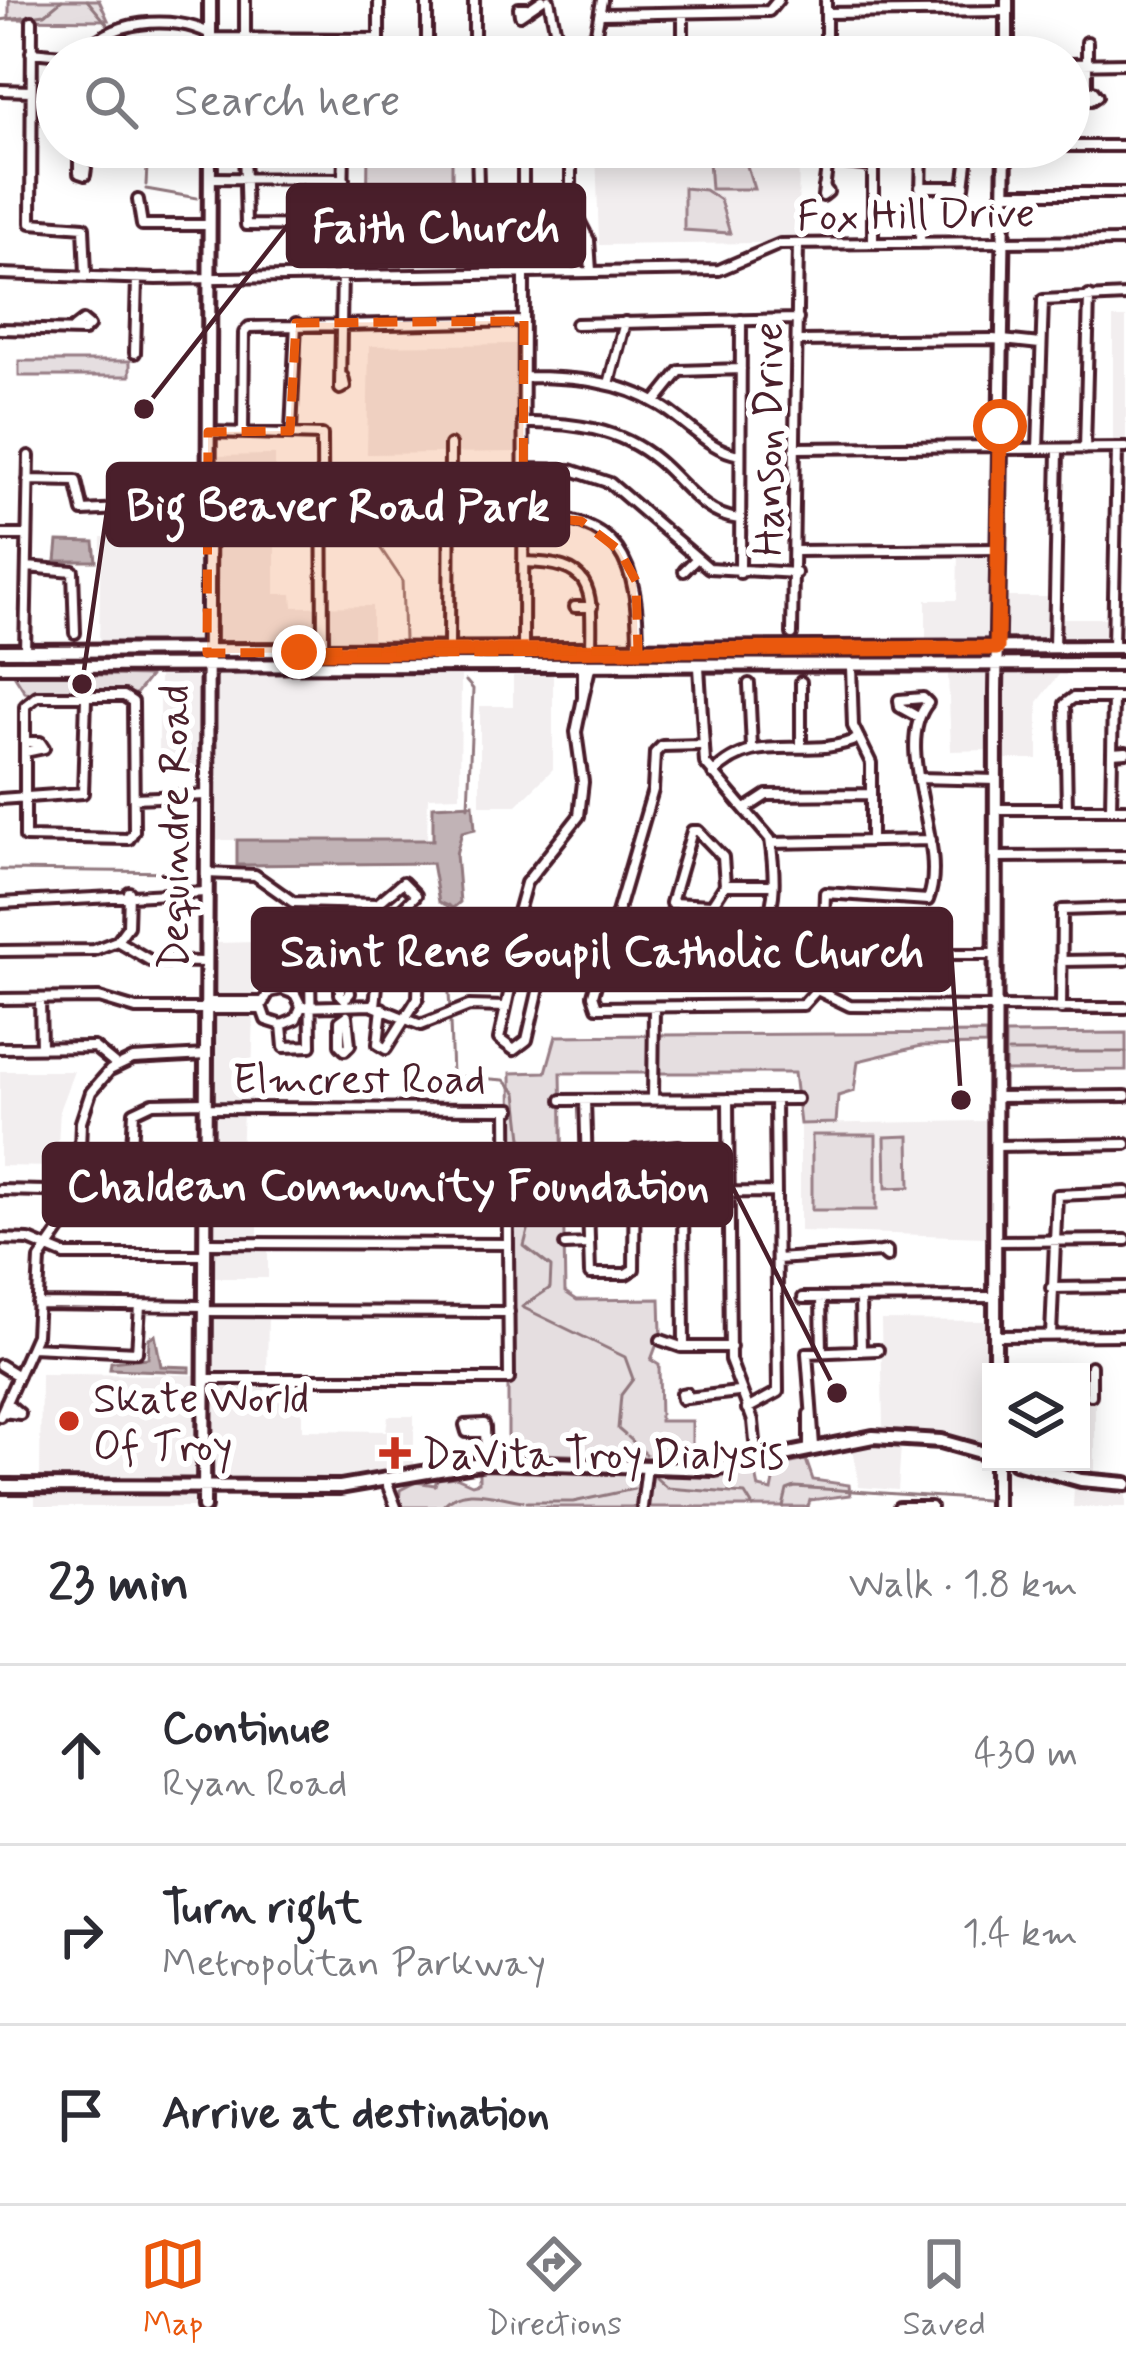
<!DOCTYPE html>
<html lang="en">
<head>
<meta charset="utf-8">
<style>
	:root { --surface:#fff; --page:#f7f7f7; --text:#2b2b33; --muted:#7c7c81; --line:#e1e1e2; --accent:#ea580c }
	body { margin:0; font-family:Mynerve,sans-serif; background:var(--page); color:var(--text) }
	.controls { position:absolute; right:36px; bottom:36px; display:grid; overflow:hidden; border-radius:0px; box-shadow:0 6px 30px #0003 }
	.controls button { width:108px; height:108px; display:grid; place-items:center; padding:0; border:0; border-bottom:3px solid var(--line); background:var(--surface); color:var(--text); font:60px sans-serif }
	.stop { position:absolute; width:36px; height:36px; margin:-27px; border:9px solid #ea580c; border-radius:50%; background:#fff }
	.stop.end { background:#ea580c; border-color:#fff; box-shadow:0 3px 12px #0008 }
	.list { margin:0; padding:0; list-style:none }
	h2 { display:flex; justify-content:space-between; align-items:center; height:156px; margin:0; padding:0 48px; font-size:51px }
	h2 small { font-size:39px; font-weight:400; color:var(--muted) }
	.list li { display:grid; grid-template-columns:78px 1fr auto; gap:36px; align-items:center; box-sizing:border-box; height:180px; padding:0 48px; border-top:3px solid var(--line) }
	.list b { display:block; font-size:45px; white-space:nowrap }
	.list p { margin:0; font-size:39px; white-space:nowrap; color:var(--muted) }
	.list em { font-size:39px; font-style:normal; color:var(--muted) }
	.icon { flex:none; width:66px; height:66px; fill:none; stroke:currentColor; stroke-width:2; stroke-linecap:round; stroke-linejoin:round }
	.map { position:relative; flex:none; width:1126px; height:1507px; overflow:hidden }
	.search { position:absolute; background:var(--surface); box-shadow:0 6px 30px #0003; left:36px; right:36px; top:36px; height:132px; display:flex; align-items:center; gap:30px; box-sizing:border-box; padding:0 42px; border-radius:66px; color:var(--muted); font-size:45px }
	.sheet { height:696px; background:var(--surface) }
	nav { display:flex; justify-content:space-around; align-items:center; box-sizing:border-box; height:168px; border-top:3px solid var(--line); background:var(--surface); font-size:33px; color:var(--muted) }
	nav a { display:grid; justify-items:center; gap:6px }
	nav .on { color:var(--accent) }
	.map>svg:first-child { display:block }
	.built { fill:#f2eeef }
	.green { fill:#e5dee0; stroke:#987e86; stroke-width:3 }
	.water { fill:#c1b3b6; stroke:#91787e; stroke-width:3 }
	.lines { fill:none; stroke-linecap:round; stroke-linejoin:round }
	.stream { stroke:#91787e; stroke-width:3 }
	.minor-casing { stroke:#4a1f2b; stroke-width:16 }
	.major-casing { stroke:#4a1f2b; stroke-width:20 }
	.minor { stroke:#fff; stroke-width:8 }
	.major { stroke:#fff; stroke-width:10 }
	.route { stroke:#ea580c; stroke-width:15 }
	.marked { fill:#e8590c; fill-opacity:0.2; stroke:#e8590c; stroke-width:9; stroke-dasharray:24 15; stroke-linejoin:round }
	.poi-dot { fill:#c8321e; stroke:#fff; stroke-width:4.5 }
	.labels { text-anchor:middle; stroke-width:12; stroke-linejoin:round; paint-order:stroke }
	.street-label { font-size:42px; fill:#4a1f2b; stroke:#fff }
	.poi-label { font-size:42px; fill:#4a1f2b; stroke:#fff; text-anchor:start }
	.leader { fill:none; stroke:#4a1f2b; stroke-width:4.5 }
	.callout-dot { fill:#4a1f2b; stroke:#fff; stroke-width:4.5 }
	.callout { fill:#4a1f2b; stroke:#4a1f2b; stroke-width:4.5 }
	.callout-label { font-size:45px; text-anchor:middle; font-weight:bold; fill:#fff }
</style>
</head>
<body>
<div class="map">
<svg width="1126" height="1507" viewBox="0 0 1126 1507">
	<rect width="100%" height="100%" fill="#fff"/>
	<filter id="ink" filterUnits="userSpaceOnUse"><feTurbulence type="fractalNoise" baseFrequency=".00833" numOctaves="2"/><feDisplacementMap in="SourceGraphic" scale="24" xChannelSelector="R" yChannelSelector="G"/><feConvolveMatrix kernelMatrix="1 2 1 2 8 2 1 2 1" color-interpolation-filters="sRGB"/></filter>
	<g filter="url(#ink)">
		<path class="built" d="M596,147H799L798,237L760,243L599,245Z
			M1113,318H1126V443H1113Z
			M517,344V452L367,454L369,346Z
			M275,455V594H292L293,607L372,606V645H216L217,456Z
			M164,503H199L198,645H99L101,537L163,538Z
			M958,555H993L990,643L926,645V600H957Z
			M1007,597H1051L1050,642H1007Z
			M1057,618H1126V642L1058,643Z
			M987,672L988,750L951,751L948,673Z
			M1006,672H1061L1038,702V759H1006Z
			M217,673L461,676L460,796L428,797L427,840H216Z
			M553,675V769L517,805H480V706H513V676Z
			M159,676L198,677V773H159Z
			M256,942L251,1112L243,1113L240,1172H216V943Z
			M0,1071H74L60,1108L57,1167L0,1166Z
			M986,1121V1237L800,1231V1124Z
			M215,1210H258V1240L215,1239Z
			M215,1248H268V1278H215Z
			M214,1315H268L267,1375H214Z
			M881,1320L986,1321L987,1444L940,1432L883,1427Z
			M41,1374L195,1375V1478L40,1477Z
			M214,1383H265V1401H302V1430L386,1431L388,1416H414V1465L356,1477L213,1478Z
			M1081,1399H1095V1473L1047,1462H1081Z
			M901,1446L898,1490L859,1487L853,1448Z
			M1074,1488L1126,1493V1507H1073Z
			M35,1496L195,1497V1507H35Z"/>
		<path class="green" d="M9,0H99L108,20L9,19Z
			M368,147H452V205H472V211L452,212V248L349,249V243H367Z
			M708,147H731L744,156L754,189H711Z
			M684,188L705,190L720,200L730,233L684,230Z
			M19,361H130V376H19Z
			M13,673L150,676L136,694H38L25,692Z
			M986,1033V1045L921,1046L858,1061L854,1091L838,1096L836,1123L800,1124L794,1073H658L659,1035Z
			M1126,1033V1070L1005,1071V1034Z
			M649,1035L648,1073H561L565,1292L577,1300L660,1299L661,1333L651,1360L659,1365L660,1421H692V1459L508,1453V1386L514,1381L511,1073L546,1072L556,1036Z
			M812,1135H876V1210H812Z
			M909,1136L910,1187L886,1188L885,1137Z
			M806,1460L813,1480L849,1485L850,1495L810,1500L808,1507H647L651,1471L683,1476L755,1469L759,1488L772,1491L777,1466Z
			M530,1467L641,1470L637,1507H399L400,1490L416,1482L435,1485L437,1479L456,1477L472,1484L479,1482V1470Z"/>
		<path class="water" d="M58,541L94,542L96,561H56Z
			M473,804L475,829L462,832L456,854L460,902L453,908L439,902L432,863L237,865V840H433V806Z
			M155,1335L161,1366L190,1367V1372L110,1369L111,1362L148,1358L149,1338Z"/>
		<g class="lines">
			<path class="stream" d="M87,0L108,25
				M0,20L45,14L62,0
				M116,35L132,57
				M146,185L148,147
				M146,189L197,198
				M375,468L377,543L402,580L404,640
				M466,681L473,689L468,807
				M0,870L189,872
				M449,905L444,916L450,1009
				M450,1021L452,1076L504,1080L517,1093L531,1219L524,1246L551,1267L550,1288L522,1307L625,1357L633,1379L621,1395L618,1429L625,1435
				M1008,1052H1126
				M628,1437L646,1454
				M656,1478L667,1488L745,1494L753,1507
				M527,1502H573L634,1489
				M442,1507C462,1482 495,1497 523,1501
				M783,1507L787,1490L795,1487L985,1500"/>
			<g class="minor-casing">
				<path id="minor" d="M549,0L561,57
					M526,8H519L520,15L542,0
					M826,13L1007,11
					M602,14L769,11L778,0
					M683,14V57
					M32,21L31,223L84,227L86,274
					M210,38L379,39
					M1087,42V95
					M31,52L83,57C103,19 175,14 210,34
					M245,57V0
					M379,57V0
					M427,57V0
					M474,57V0
					M573,57L596,32L602,0
					M826,57V0
					M1069,64L1126,63
					M0,90L31,91
					M1093,91L1097,96L1091,100L1087,95Z
					M1069,146H1126
					M244,147L246,225L343,226
					M477,147L479,222L575,218
					M571,147V205L589,240L591,271
					M826,161L873,166V243
					M79,163L86,168L85,175L79,173Z
					M79,163V147
					M209,178L344,179
					M824,187L828,192L823,196L830,147
					M920,187H964L969,147
					M1004,193H1126
					M138,200L142,225H209
					M523,223V147
					M920,243L922,147
					M0,274L156,279L719,270L780,244L1126,241
					M576,324L798,319
					M0,329L84,331L89,326L83,321L74,328
					M798,341L993,339L1040,344
					M135,353L137,278
					M343,377L345,386L340,389L344,147
					M524,377C572,377 619,380 661,406C688,422 708,450 740,455
					M609,384L625,322
					M655,402L680,371L741,369
					M523,423C571,422 619,428 657,460C684,482 702,515 739,519
					M291,431L296,323
					M208,432L322,435L323,652
					M243,432L244,333L249,327L524,321
					M797,448L999,446
					M1000,449L1126,448
					M1038,449L1043,300L1126,296
					M1085,449L1089,296
					M524,469L571,470L610,483L709,568L796,573
					M28,480L76,481L83,511L140,508L145,481L208,480
					M523,516C622,515 638,561 638,650
					M0,535H27
					M796,551L998,549
					M523,562C595,563 592,588 591,650
					M27,567L73,571L75,633
					M684,571L695,560
					M740,573L741,320
					M575,607H592
					M792,634L798,244
					M1113,647L1117,449
					M1054,648L1058,450
					M449,650L450,445
					M523,650L524,272
					M25,652L29,456
					M851,666L853,726L871,763V840
					M583,668V698L590,668
					M801,682V746
					M749,684L752,748
					M37,696H124L133,702L134,831L129,839L25,837V706Z
					M700,745L662,746L655,753L653,790L593,995L597,1007L803,1005L822,984L825,893L928,900C950,845 890,749 928,703L923,698L899,700L900,707L918,717
					M25,752L44,748L40,742H25
					M1112,753L1126,752
					M713,774C756,728 809,762 859,738
					M918,778L996,780
					M134,798L207,795
					M0,799L83,793L87,667
					M747,808L767,795L871,794
					M996,809H1126
					M1067,809L1065,704L1073,698H1126
					M1111,809L1113,698
					M771,843L931,840
					M996,857L1126,856
					M206,873L255,875L293,902L377,904L403,882L416,895L393,918L379,904
					M725,885L723,857L698,831H692L671,903L712,905L725,885H772
					M0,903L206,892
					M753,938L781,954H995
					M497,939L530,950L544,966L527,1040L514,1050L499,1039L512,980L480,955L484,942Z
					M117,941L128,926L129,892
					M509,944L526,883L579,816L583,782L576,732L583,698
					M0,951L94,950L117,941L151,961L206,962
					M605,952C626,957 650,954 671,954C760,953 784,932 770,839L705,763L699,667
					M1061,961L1126,960
					M345,965L350,993L345,999L340,994V970Z
					M282,989L295,994L301,1006
					M819,991L850,1006L1126,1008
					M0,999L99,998L136,1009H261
					M40,999L41,1047
					M206,1002H262
					M375,1006L379,965L419,964L418,998L386,1049L378,1044L382,1008
					M301,1007L371,1005L421,1025L469,1006L506,1007
					M1061,1009L1062,910L1126,908
					M347,1016L350,1045L345,1050L340,1045V1021Z
					M282,1025L284,1047L311,1046L310,967H283L282,989
					M282,1025L266,1020L261,1006L269,992L282,989
					M282,1025L296,1019L301,1007
					M0,1048L94,1047L117,1066
					M995,1097L1126,1096
					M653,1099L654,1007
					M728,1099L730,1360L753,1421L757,1461
					M562,1100L797,1099
					M585,1100L590,1274H626L634,1269L635,1150L679,1146
					M206,1108L511,1109
					M995,1146L1126,1144
					M206,1176H509
					M0,1190L44,1191L92,1202H206
					M683,1192L684,1347
					M634,1193L776,1192
					M129,1202L134,1112L153,1103L206,1102
					M0,1239L29,1240L65,1255H205
					M995,1241L1126,1240
					M205,1243L508,1244
					M565,1245L587,1244
					M777,1259L881,1252L887,1257V1251L881,1252
					M1051,1288L1126,1287
					M803,1298L995,1297
					M821,1298L822,1350
					M860,1298L861,1350
					M37,1304L205,1306
					M205,1311L509,1312
					M1051,1335L1057,1195L1126,1192
					M995,1336L1126,1335
					M661,1340L681,1347H731
					M31,1347L137,1352L140,1306
					M0,1365L18,1376
					M1091,1366V1395
					M205,1379H509L507,1109
					M686,1393L688,1397L682,1399L681,1394Z
					M687,1398L738,1392
					M747,1409L778,1392L775,1099
					M2,1412L20,1414L6,1402
					M809,1414V1448
					M0,1416L36,1335L40,1259L78,1204L81,1122L91,1092L110,1070L133,1059L206,1055
					M485,1432H467L465,1425L484,1424L485,1428L486,1462
					M814,1446L807,1353L878,1350
					M386,1481L396,1507
					M642,1507L647,1467
					M899,1507H931"/>
			</g>
			<g class="major-casing">
				<path id="major" d="M210,57V0
					M1007,57V0
					M0,651L1126,647
					M0,666L1126,664
					M995,1372L996,691L1005,147
					M996,1462V1507
					M1015,1462L1081,1480L1126,1484
					M0,1486L340,1487L486,1462L715,1469L873,1437L941,1441L991,1455
					M204,1507L210,147"/>
			</g>
			<use href="#minor" class="minor"/>
			<use href="#major" class="major"/>
		</g>
	</g>
	<g class="lines" filter="url(#ink)">
		<path class="route" d="M299,652L997,648L1000,426"/>
	</g>
	<path class="marked" d="M524,321L523,516L581,521L619,550L636,581L638,651L207,653L208,432L290,431L296,323Z"/>
	<g class="poi-dot">
		<circle cx="69" cy="1421" r="12"/>
		<path d="M389 1435h12v12h12v12h-12v12h-12v-12h-12v-12h12z"/>
	</g>
	<g class="labels">
		<g class="street-label">
			<text transform="translate(916 213) rotate(-1)" y="15">Fox Hill Drive</text>
			<text transform="translate(767 439) rotate(-90)" y="15">Hanson Drive</text>
			<text transform="translate(173 827) rotate(-90)" y="15">Dequindre Road</text>
			<text x="359" y="1093">Elmcrest Road</text>
		</g>
		<g class="poi-label">
			<text x="93" y="1412">Skate World<tspan x="93" dy="48">Of Troy</tspan></text>
			<text x="422" y="1468">DaVita Troy Dialysis</text>
		</g>
	</g>
	<path class="leader" d="M144 409L288 225M82 684L108 504M961 1100L951 950M837 1393L731 1184"/>
	<g class="callout-dot">
		<circle cx="144" cy="409" r="12"/>
		<circle cx="82" cy="684" r="12"/>
		<circle cx="961" cy="1100" r="12"/>
		<circle cx="837" cy="1393" r="12"/>
	</g>
	<g class="callout">
		<rect x="288" y="185" width="296" height="81" rx="12"/>
		<rect x="108" y="464" width="460" height="81" rx="12"/>
		<rect x="253" y="909" width="698" height="81" rx="12"/>
		<rect x="44" y="1144" width="687" height="81" rx="12"/>
	</g>
	<g class="callout-label">
		<text x="436" y="241">Faith Church</text>
		<text x="338" y="520">Big Beaver Road Park</text>
		<text x="602" y="966">Saint Rene Goupil Catholic Church</text>
		<text x="388" y="1200">Chaldean Community Foundation</text>
	</g>
</svg>
<div class="controls">
<button><svg class="icon" aria-label="layers" viewBox="0 0 24 24"><path d="M12 4l9 5-9 5-9-5zM3 14l9 5 9-5"/></svg></button>
</div>
<div class="stop" style="left:1000px;top:426px"></div>
<div class="stop end" style="left:299px;top:652px"></div>
<div class="search"><svg class="icon" aria-label="search" viewBox="0 0 24 24"><circle cx="10" cy="10" r="6"/><path d="M15 15l6 6"/></svg>Search here</div>
</div>
<section class="sheet">
<h2>23 min<small>Walk · 1.8 km</small></h2>
<ul class="list">
<li><svg class="icon" aria-label="ahead" viewBox="0 0 24 24"><path d="M12 20V5M6 11l6-6 6 6"/></svg><div><b>Continue</b><p>Ryan Road</p></div><em>430 m</em></li>
<li><svg class="icon" aria-label="right" viewBox="0 0 24 24"><path d="M7 20v-9h11M14 6l5 5-5 5"/></svg><div><b>Turn right</b><p>Metropolitan Parkway</p></div><em>1.4 km</em></li>
<li><svg class="icon" aria-label="arrive" viewBox="0 0 24 24"><path d="M6 21V4h12l-3 4 3 4H6"/></svg><div><b>Arrive at destination</b></div></li>
</ul>
</section>
<nav>
<a class="on"><svg class="icon" aria-label="map" viewBox="0 0 24 24"><path d="M3 6l6-2 6 2 6-2v14l-6 2-6-2-6 2zM9 4v14M15 6v14"/></svg>Map</a>
<a><svg class="icon" aria-label="directions" viewBox="0 0 24 24"><path d="M12 3l9 9-9 9-9-9zM9 14v-3h6M13 9l2 2-2 2"/></svg>Directions</a>
<a><svg class="icon" aria-label="saved" viewBox="0 0 24 24"><path d="M7 4h10v16l-5-4-5 4z"/></svg>Saved</a>
</nav>
</body>
</html>
